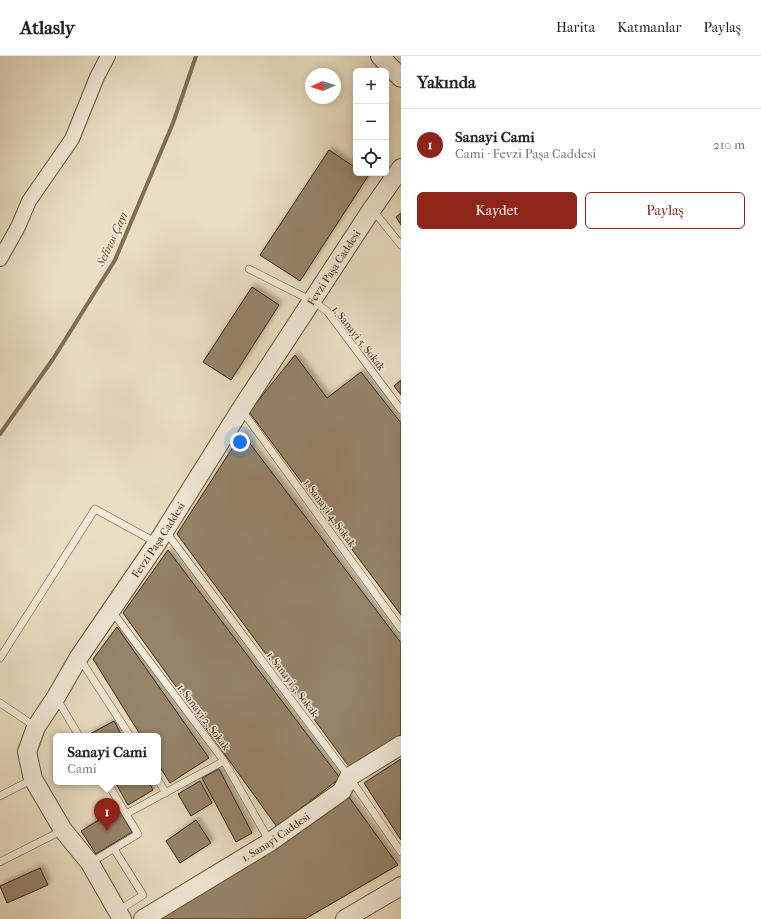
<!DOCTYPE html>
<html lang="tr">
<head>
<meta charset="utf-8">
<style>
	:root { --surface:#fff; --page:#f6f6f6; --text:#222; --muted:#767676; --line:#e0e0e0; --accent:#8f2418 }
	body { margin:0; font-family:"IM FELL French Canon",serif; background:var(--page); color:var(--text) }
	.controls { position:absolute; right:12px; top:12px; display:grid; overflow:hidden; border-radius:6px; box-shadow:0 2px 10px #0003 }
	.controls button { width:36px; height:36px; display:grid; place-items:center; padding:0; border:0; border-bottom:1px solid var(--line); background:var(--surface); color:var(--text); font:20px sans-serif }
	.compass { position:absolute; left:305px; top:12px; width:36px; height:36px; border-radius:50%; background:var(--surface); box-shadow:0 2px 10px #0003; rotate:267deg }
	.you { position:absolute; left:240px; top:386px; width:14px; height:14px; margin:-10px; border:3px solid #fff; border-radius:50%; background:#1a73e8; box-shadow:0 0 0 6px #1a73e833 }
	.badge { display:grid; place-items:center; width:26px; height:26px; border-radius:50%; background:var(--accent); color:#fff; font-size:13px; font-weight:700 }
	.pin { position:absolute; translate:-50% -33px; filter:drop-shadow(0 1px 2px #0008) }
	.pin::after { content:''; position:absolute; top:21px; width:14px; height:12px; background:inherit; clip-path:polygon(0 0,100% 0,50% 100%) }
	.popup { position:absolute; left:53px; top:677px; width:108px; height:52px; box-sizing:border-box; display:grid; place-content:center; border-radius:6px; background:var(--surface); filter:drop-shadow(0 1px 3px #0005); font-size:13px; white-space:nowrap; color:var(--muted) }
	.popup b { font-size:15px; color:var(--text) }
	.popup::after { content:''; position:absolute; left:50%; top:100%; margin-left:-8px; border:8px solid transparent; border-top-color:var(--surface) }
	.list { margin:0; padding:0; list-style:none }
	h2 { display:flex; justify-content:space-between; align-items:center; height:52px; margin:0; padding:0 16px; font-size:17px }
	h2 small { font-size:13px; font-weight:400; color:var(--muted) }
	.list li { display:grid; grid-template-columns:26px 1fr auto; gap:12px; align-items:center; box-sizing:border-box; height:72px; padding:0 16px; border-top:1px solid var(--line) }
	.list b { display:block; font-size:15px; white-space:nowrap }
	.list p { margin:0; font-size:13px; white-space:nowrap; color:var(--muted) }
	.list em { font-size:13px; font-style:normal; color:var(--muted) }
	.actions { display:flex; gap:8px; padding:12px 16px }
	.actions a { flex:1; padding:9px 0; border:1px solid var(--accent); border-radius:6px; text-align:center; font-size:14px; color:var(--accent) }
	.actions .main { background:var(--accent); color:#fff }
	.icon { flex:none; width:22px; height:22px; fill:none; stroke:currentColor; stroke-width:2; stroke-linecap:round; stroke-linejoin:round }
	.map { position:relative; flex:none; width:401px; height:863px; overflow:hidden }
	header { display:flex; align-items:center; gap:24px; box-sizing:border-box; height:56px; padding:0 20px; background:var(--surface); border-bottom:1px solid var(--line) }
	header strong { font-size:19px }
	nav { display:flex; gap:22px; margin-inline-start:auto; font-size:14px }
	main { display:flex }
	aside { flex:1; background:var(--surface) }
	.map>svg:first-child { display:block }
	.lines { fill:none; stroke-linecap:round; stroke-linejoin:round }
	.stream { stroke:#806e55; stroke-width:4 }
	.building { fill:#96856b; stroke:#3a240c; filter:url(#shadow) }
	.service-casing { stroke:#66533a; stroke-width:8 }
	.minor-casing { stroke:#66533a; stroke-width:16 }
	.tertiary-casing { stroke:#66533a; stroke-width:20 }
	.service { stroke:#f1ead8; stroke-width:7 }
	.minor { stroke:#f1ead8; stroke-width:14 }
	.tertiary { stroke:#f1ead8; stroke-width:18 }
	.labels { text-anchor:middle; stroke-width:3; stroke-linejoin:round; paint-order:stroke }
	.street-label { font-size:11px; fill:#3a240c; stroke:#f1ead8 }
	.water-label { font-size:12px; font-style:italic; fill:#5d4930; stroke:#f1ead8 }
</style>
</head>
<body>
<header>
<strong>Atlasly</strong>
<nav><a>Harita</a><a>Katmanlar</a><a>Paylaş</a></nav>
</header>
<main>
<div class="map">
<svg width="401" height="863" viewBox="0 0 401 863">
	<defs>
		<filter id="shadow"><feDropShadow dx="3.5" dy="-3.5" stdDeviation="2" flood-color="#0004"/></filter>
	</defs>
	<rect width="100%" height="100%" fill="#eadfc3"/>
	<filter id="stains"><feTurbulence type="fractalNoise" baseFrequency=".005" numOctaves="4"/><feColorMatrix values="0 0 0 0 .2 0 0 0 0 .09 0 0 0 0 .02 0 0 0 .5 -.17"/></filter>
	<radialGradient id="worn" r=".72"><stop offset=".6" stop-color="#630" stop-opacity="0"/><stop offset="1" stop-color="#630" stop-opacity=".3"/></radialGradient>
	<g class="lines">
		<path class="stream" d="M0,378L53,303L115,204L173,67L196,0"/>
	</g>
	<path class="building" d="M329,94L356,112V117H363L368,120L300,225L260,199Z
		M401,157V169L396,161Z
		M252,231L279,249L231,324L203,306Z
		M295,299L327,342L361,316L401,367V559L249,356Z
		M401,324V339L394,330Z
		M242,377L401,587V679L350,712L177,478Z
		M168,494L340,722L277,771L123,557Z
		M117,571L209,702L170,727L158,708V680H141L93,603Z
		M114,665L122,680H88V679Z
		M401,703V784L364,727Z
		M219,713L252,777L236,786L202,722Z
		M200,725L212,747L191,760L178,738Z
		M115,726H149L153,734L128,749Z
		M346,737L398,809L305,863H150Z
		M118,752L132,776L96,798L81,775Z
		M196,764L211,787L180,807L166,785Z
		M40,812L48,829L7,847L0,830Z"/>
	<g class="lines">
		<g class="service-casing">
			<path id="service" d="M372,153L401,189
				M249,213L312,245L327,255L401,354
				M241,353L401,573
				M166,476L349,721L401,796
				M111,554L224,705L270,786
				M0,602L95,453L157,487
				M80,603L130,680
				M57,643L79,680
				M0,647L36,671
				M158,724L166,737
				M107,726L126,758L224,705
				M0,740L33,723
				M114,793L143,839L118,855
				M0,806L63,774
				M90,807L138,778L126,758"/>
		</g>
		<g class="minor-casing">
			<path id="minor" d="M0,203L18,171L29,145L72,83L97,21L108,0"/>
		</g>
		<g class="tertiary-casing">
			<g id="tertiary">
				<path d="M380,0L401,22"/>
				<path id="s1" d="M122,863L90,807L63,774L33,723L27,696L36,671L56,641L79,601L157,487L241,353L372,153L401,112"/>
				<path id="s2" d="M143,863L270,786L342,735L349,721L401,689"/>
				<path d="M345,863L401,830"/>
			</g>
		</g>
		<use href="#service" class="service"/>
		<use href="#minor" class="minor"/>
		<use href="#tertiary" class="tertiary"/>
	</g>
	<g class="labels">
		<g class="street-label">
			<text dy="4" stroke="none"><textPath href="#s1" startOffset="768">Fevzi Paşa Caddesi</textPath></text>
			<text transform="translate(359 282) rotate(52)" y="4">1. Sanayi 5. Sokak</text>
			<text transform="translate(330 457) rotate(54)" y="4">1. Sanayi 4. Sokak</text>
			<text dy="4" stroke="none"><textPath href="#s1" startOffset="444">Fevzi Paşa Caddesi</textPath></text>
			<text transform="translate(293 628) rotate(53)" y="4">1. Sanayi 3. Sokak</text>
			<text transform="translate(204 661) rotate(53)" y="4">1. Sanayi 2. Sokak</text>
			<text dy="4" stroke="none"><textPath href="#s2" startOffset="156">1. Sanayi Caddesi</textPath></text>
		</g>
		<g class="water-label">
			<text transform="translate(112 183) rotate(-65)" y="4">Selinos Çayı</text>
		</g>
	</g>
	<rect width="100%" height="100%" filter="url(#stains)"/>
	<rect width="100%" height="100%" fill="url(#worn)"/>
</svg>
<div class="controls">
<button>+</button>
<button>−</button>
<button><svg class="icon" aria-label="locate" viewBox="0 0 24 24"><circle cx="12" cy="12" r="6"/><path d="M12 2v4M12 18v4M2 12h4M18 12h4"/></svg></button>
</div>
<svg class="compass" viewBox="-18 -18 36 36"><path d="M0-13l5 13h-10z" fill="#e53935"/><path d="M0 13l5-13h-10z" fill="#767676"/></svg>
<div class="you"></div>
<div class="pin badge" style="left:107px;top:775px">1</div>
<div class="popup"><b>Sanayi Cami</b>Cami</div>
</div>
<aside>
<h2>Yakında<small></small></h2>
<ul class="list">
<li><span class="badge">1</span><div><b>Sanayi Cami</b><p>Cami · Fevzi Paşa Caddesi</p></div><em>210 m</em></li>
</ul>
<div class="actions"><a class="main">Kaydet</a><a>Paylaş</a></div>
</aside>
</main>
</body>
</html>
